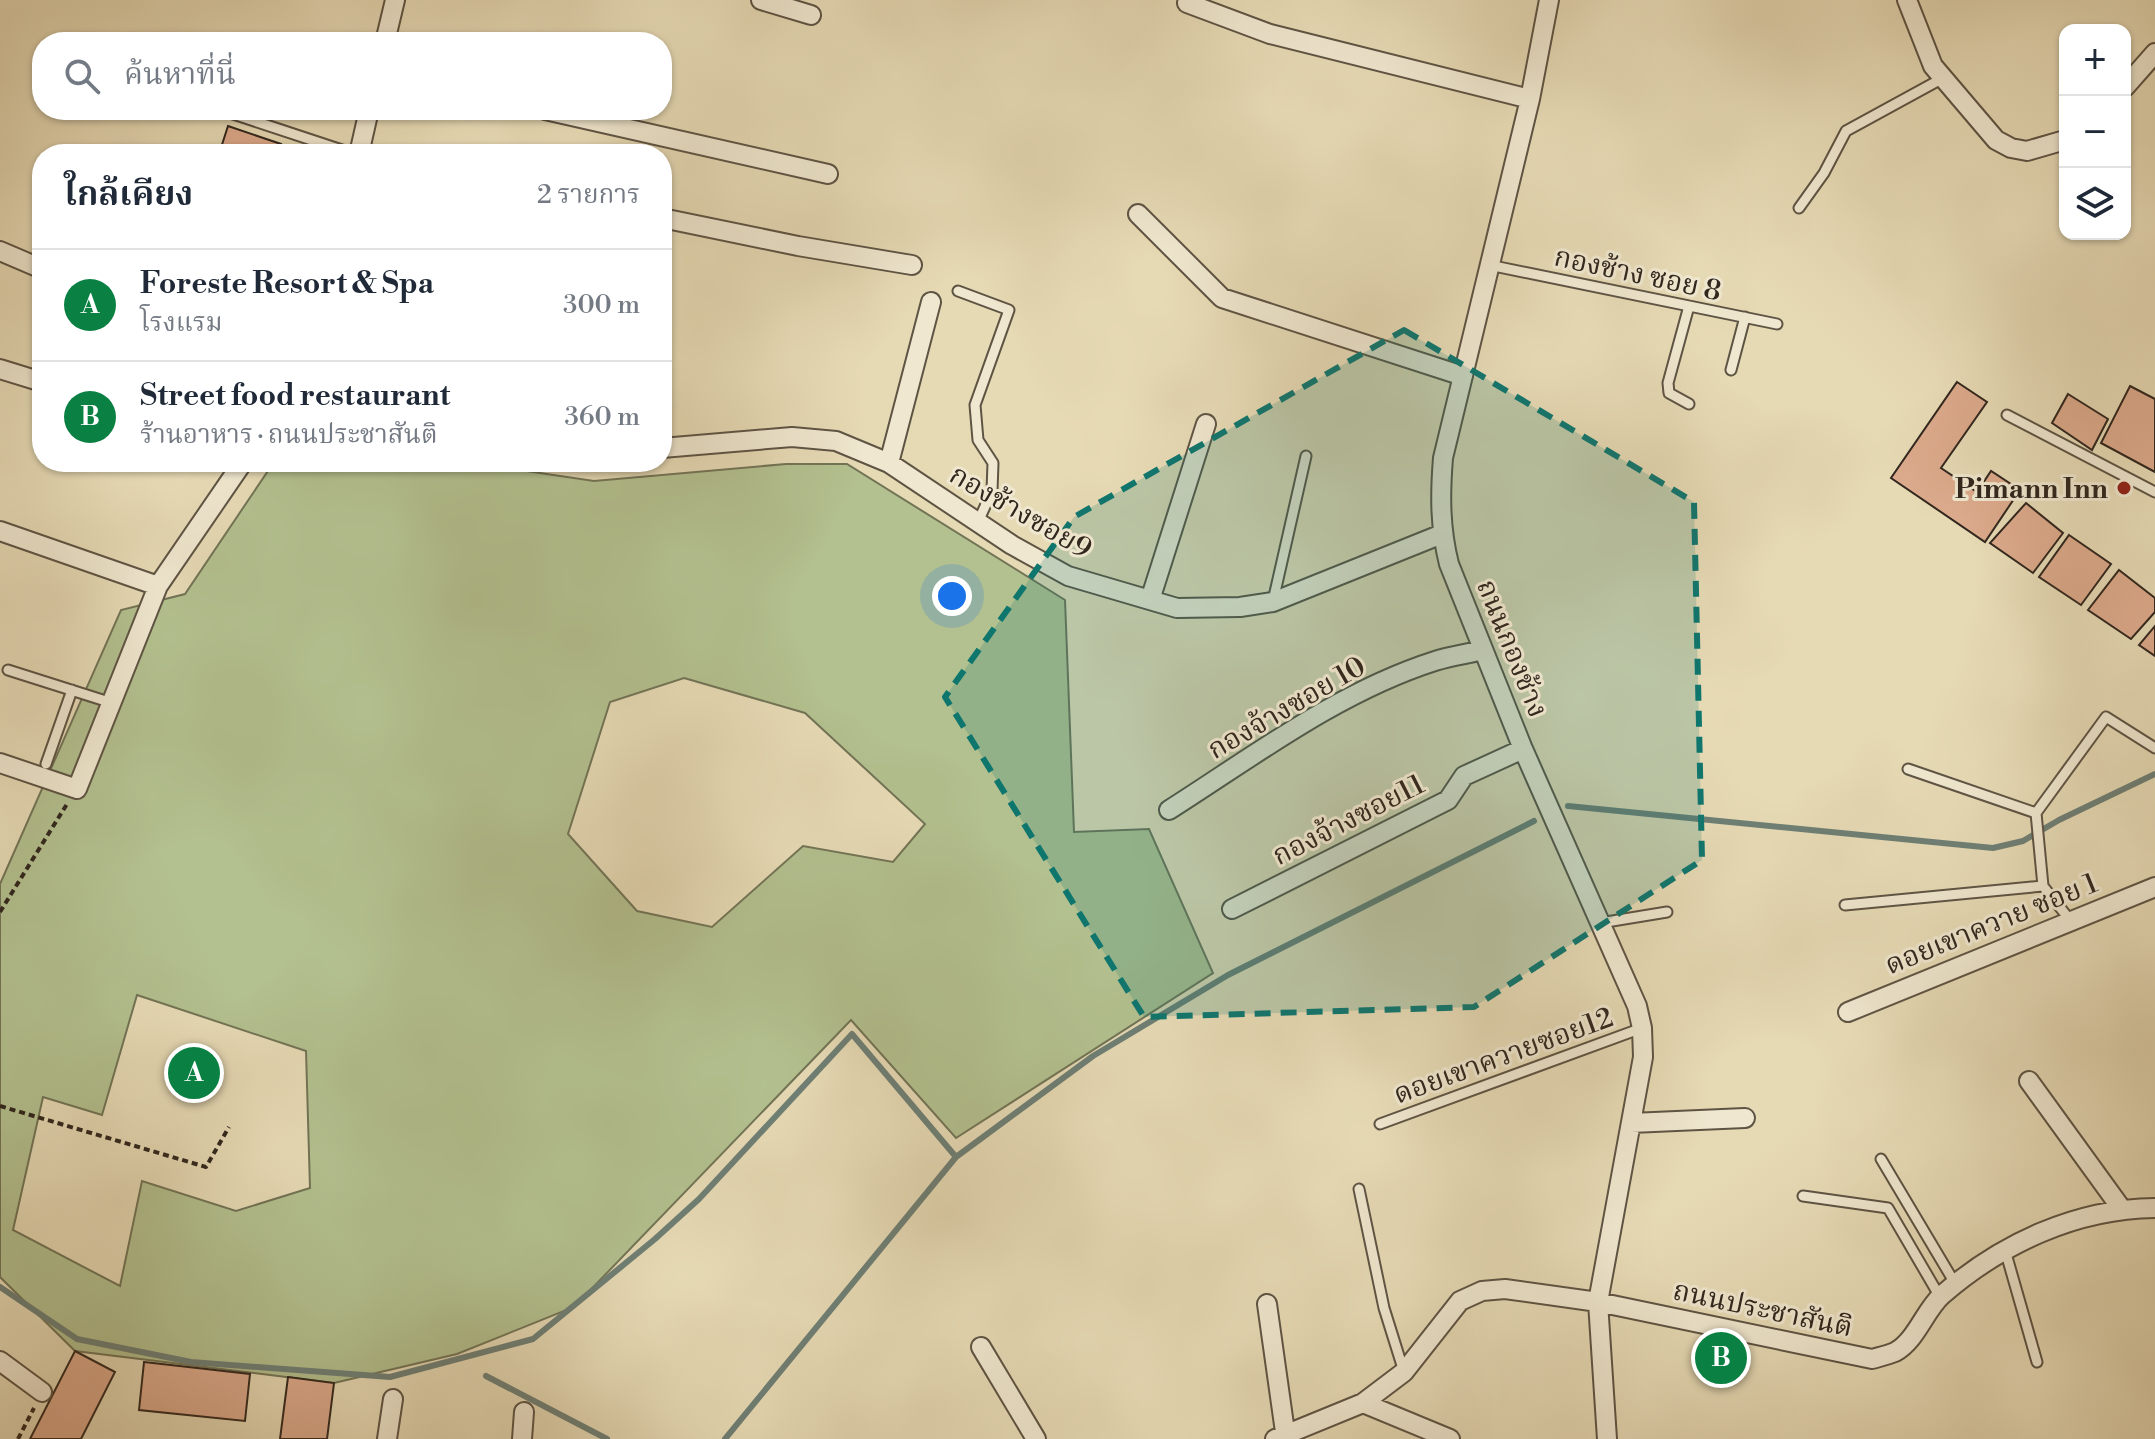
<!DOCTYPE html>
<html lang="th">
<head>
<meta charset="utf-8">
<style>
	:root { --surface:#fff; --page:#f6f6f7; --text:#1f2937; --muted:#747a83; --line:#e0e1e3; --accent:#0b8043 }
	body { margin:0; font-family:"Libre Bodoni","Noto Serif Thai",serif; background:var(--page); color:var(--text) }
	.controls { position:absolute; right:24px; top:24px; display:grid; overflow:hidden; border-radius:16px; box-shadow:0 2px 6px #0004 }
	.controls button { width:72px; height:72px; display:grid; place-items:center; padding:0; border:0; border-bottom:2px solid var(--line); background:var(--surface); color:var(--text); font:40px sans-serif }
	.you { position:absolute; left:952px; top:596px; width:28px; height:28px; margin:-20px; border:6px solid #fff; border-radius:50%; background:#1a73e8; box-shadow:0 0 0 12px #1a73e833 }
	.badge { display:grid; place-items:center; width:52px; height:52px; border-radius:50%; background:var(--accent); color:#fff; font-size:26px; font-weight:700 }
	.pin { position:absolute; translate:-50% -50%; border:4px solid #fff; box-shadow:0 2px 8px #0006 }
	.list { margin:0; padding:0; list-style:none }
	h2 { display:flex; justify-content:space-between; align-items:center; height:104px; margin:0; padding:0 32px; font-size:34px }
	h2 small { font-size:26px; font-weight:400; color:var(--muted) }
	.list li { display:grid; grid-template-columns:52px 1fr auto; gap:24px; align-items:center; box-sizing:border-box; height:112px; padding:0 32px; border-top:2px solid var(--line) }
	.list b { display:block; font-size:30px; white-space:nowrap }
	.list p { margin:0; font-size:26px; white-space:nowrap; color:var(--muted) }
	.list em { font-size:26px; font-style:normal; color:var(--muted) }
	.icon { flex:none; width:44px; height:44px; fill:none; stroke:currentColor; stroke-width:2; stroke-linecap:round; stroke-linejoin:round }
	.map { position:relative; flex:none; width:2155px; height:1439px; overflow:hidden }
	.search { position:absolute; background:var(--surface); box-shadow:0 2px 6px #0004; left:32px; top:32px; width:640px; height:88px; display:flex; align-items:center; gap:20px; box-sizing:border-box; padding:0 28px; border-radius:32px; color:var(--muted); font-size:30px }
	.panel { position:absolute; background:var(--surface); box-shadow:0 2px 6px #0004; left:32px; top:144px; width:640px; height:328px; border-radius:32px }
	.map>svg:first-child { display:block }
	.green { fill:#b3c08f; stroke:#727456; stroke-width:2; fill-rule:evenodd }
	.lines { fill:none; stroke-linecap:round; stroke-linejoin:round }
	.stream { stroke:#6e7f75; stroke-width:6 }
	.building { fill:#dcaa8c; stroke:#31271e; stroke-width:2 }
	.lane-casing { stroke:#5e5444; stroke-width:13 }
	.street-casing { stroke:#5e5444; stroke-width:22 }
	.path { stroke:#31271e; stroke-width:4; stroke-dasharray:6 4; stroke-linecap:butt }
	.lane { stroke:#efe7cf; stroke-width:9 }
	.street { stroke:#efe7cf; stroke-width:18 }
	.marked { fill:#0f766e; fill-opacity:0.2; stroke:#0f766e; stroke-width:6; stroke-dasharray:16 10; stroke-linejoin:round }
	.poi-dot { fill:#8f2418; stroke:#efe7cf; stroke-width:3 }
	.labels { text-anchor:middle; stroke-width:6; stroke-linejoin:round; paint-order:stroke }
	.street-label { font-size:28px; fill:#31271e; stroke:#efe7cf }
	.poi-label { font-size:28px; font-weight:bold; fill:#31271e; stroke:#efe7cf; text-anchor:end }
</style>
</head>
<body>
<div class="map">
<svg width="2155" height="1439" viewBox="0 0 2155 1439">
	<rect width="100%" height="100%" fill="#e6dab5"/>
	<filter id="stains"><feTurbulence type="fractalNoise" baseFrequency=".0025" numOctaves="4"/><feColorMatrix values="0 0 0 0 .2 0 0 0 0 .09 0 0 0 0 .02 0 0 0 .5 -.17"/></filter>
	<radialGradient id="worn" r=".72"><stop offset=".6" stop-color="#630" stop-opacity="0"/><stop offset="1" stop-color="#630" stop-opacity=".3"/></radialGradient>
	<path class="green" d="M274,462H466L594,481L786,464H847L1065,600L1074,832L1149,829L1213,973L956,1138L851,1020L574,1307L457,1354L334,1383L75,1351L0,1277V884L121,610L185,594ZM684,678L805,713L925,824L893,862L803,846L712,927L637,911L568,834L610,702ZM137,995L306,1051L310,1188L236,1211L142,1181L120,1286L13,1230L43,1097L102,1115Z"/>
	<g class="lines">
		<path class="stream" d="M1568,806L1993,848L2023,841L2059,820L2155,774
			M0,1287L77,1339L191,1362L390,1377L533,1339L655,1239L699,1199L852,1034L956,1157
			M486,1376L607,1439
			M725,1439L956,1157L1093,1056L1228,975L1534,821"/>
	</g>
	<path class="building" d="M228,126L281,144L278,154H219Z
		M1957,382L1987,402L1941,468L1977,492L1991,471L2020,490L1985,542L1891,478Z
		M2130,386L2155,399V472L2101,443Z
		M2068,394L2108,419L2092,450L2052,423Z
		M2026,503L2063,533L2033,573L1990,543Z
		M2069,535L2111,564L2081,605L2039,577Z
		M2119,570L2155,598V612L2131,639L2088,610Z
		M2155,626V656L2139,645Z
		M75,1351L115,1372L81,1439H30Z
		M144,1362L250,1374L245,1421L139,1410Z
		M288,1377L334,1383L327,1439H280Z"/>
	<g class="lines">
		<g class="lane-casing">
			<path id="lane" d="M221,110L354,154
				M1799,208L1824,173L1846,131L1943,78
				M1489,265L1777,324
				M958,291L1009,310L975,405L978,440L993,463L992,491L978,522
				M1689,306L1668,383L1669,393L1689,404
				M1731,370L1745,317
				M2007,415L2155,492
				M1273,601L1306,456
				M8,670L112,703
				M46,764L72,690
				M1908,769L2036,813
				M1845,905L2043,886
				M2070,920L2043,886L2036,813L2106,717L2155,748
				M1600,923L1667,912
				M1380,1124L1642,1028
				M1881,1159L1956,1285
				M1359,1189L1384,1308L1404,1372
				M1803,1196L1888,1208L1940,1297
				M2005,1250L2037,1362"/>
		</g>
		<g class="street-casing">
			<path id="street" d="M761,0L811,15
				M1549,0L1530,99L1443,458C1440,495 1440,528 1449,564L1523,749L1637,1006L1642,1028L1643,1057L1598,1302L1607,1439
				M1907,0L1933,66L1996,140L2011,148L2027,151L2065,140
				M1187,3L1270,34L1530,99
				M385,42L395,0
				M2125,87L2155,53
				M545,110L828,174
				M359,154L369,110
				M1138,214L1222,298L1463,376
				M662,218L798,246L912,265
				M0,251L42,269
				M0,369L42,382
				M662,448L792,437L836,441L889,463L1012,545L1068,576L1177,608L1240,607L1273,602L1442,534
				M889,463L931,302
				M0,531L158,586
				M1150,600L1206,424
				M0,763L77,789L158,586L243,462
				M1169,810C1254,756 1338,692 1435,661C1450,656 1467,654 1483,650
				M1232,909L1448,800L1464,776L1523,749
				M1848,1012L2155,887
				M2029,1081L2121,1208
				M1631,1123L1745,1118
				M1267,1304L1286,1439
				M981,1347L1036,1439
				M0,1361L42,1392
				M1363,1403L1450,1439
				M387,1439L393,1399
				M522,1439L524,1412
				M1275,1439L1363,1403L1404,1372L1460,1301L1482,1291L1505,1289L1598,1302L1872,1359C1879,1357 1888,1355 1895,1352C1916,1341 1925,1310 1942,1295C2002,1243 2076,1209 2155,1208"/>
		</g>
		<path class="path" d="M0,912L67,804
			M0,1106L206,1167L229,1127
			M18,1439L34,1408"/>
		<use href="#lane" class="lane"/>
		<use href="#street" class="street"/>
	</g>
	<path class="marked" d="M1404,330L1694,502L1702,860L1474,1007L1144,1017L945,697L1074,517Z"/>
	<circle class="poi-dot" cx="2124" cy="488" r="8"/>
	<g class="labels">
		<g class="street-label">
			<text transform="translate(1638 273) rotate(12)" y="10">กองช้าง ซอย 8</text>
			<text transform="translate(1021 511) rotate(30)" y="10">กองช้างซอย9</text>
			<text transform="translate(1513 648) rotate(68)" y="10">ถนนกองช้าง</text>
			<text transform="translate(1286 707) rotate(-30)" y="10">กองจ้างซอย 10</text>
			<text transform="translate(1348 819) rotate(-27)" y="10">กองจ้างซอย11</text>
			<text transform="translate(1991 923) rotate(-22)" y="10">ดอยเขาควาย ซอย 1</text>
			<text transform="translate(1503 1055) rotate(-20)" y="10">ดอยเขาควายซอย12</text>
			<text transform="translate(1763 1308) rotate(12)" y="10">ถนนประชาสันติ</text>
		</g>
		<g class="poi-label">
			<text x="2108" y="498">Pimann Inn</text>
		</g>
	</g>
	<rect width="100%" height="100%" filter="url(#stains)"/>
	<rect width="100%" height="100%" fill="url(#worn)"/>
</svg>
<div class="controls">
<button>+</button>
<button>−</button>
<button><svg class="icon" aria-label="layers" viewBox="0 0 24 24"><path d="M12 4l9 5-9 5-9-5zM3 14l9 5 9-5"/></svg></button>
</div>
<div class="you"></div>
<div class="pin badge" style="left:194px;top:1073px">A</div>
<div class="pin badge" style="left:1721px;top:1358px">B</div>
<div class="search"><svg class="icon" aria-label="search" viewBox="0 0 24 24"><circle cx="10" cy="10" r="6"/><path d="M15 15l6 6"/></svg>ค้นหาที่นี่</div>
<section class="panel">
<h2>ใกล้เคียง<small>2 รายการ</small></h2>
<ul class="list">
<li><span class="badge">A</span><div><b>Foreste Resort &amp; Spa</b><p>โรงแรม</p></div><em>300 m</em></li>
<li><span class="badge">B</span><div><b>Street food restaurant</b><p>ร้านอาหาร · ถนนประชาสันติ</p></div><em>360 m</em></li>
</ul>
</section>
</div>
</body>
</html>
